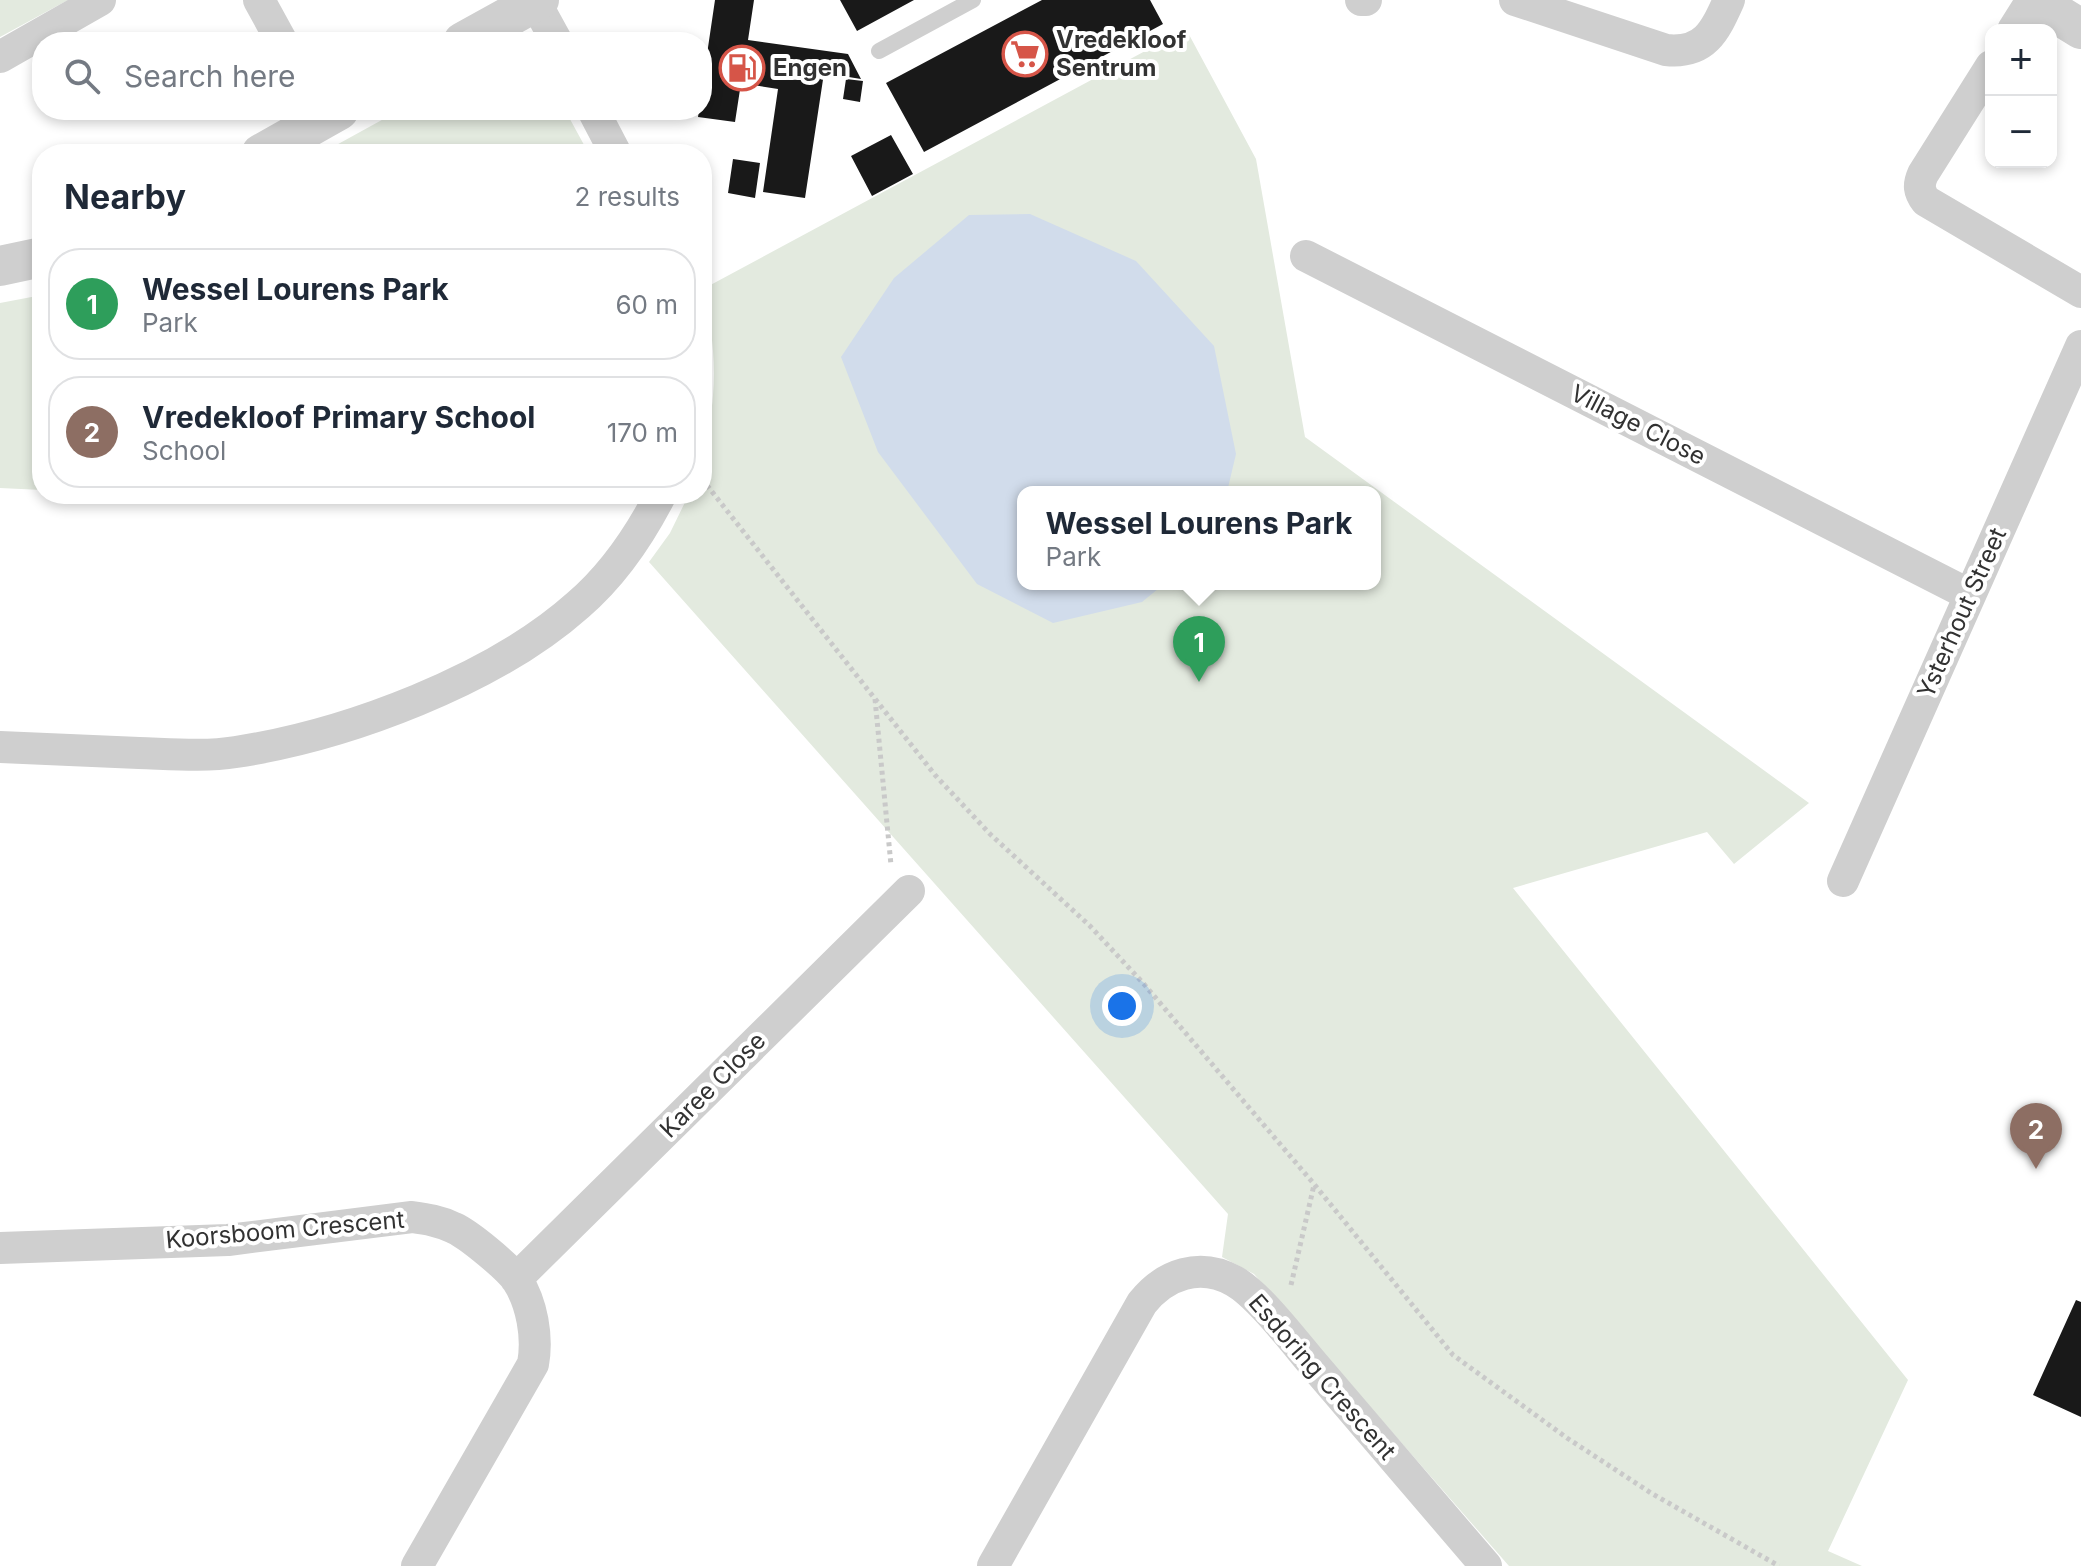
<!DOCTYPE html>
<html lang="en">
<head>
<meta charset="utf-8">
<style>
	:root { --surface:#fff; --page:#f2f2f3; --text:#1f2937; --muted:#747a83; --line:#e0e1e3; --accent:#d65548 }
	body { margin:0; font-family:Inter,sans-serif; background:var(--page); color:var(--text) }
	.controls { position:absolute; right:24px; top:24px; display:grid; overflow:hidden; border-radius:16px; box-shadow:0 4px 12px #0003 }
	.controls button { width:72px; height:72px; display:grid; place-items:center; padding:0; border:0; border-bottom:2px solid var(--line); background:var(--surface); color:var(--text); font:40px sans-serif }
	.you { position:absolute; left:1122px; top:1006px; width:28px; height:28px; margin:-20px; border:6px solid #fff; border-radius:50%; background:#1a73e8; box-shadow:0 0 0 12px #1a73e833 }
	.badge { display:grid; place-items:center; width:52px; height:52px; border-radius:50%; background:var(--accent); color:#fff; font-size:26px; font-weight:700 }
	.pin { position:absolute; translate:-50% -66px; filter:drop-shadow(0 2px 4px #0008) }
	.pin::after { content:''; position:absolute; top:42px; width:28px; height:24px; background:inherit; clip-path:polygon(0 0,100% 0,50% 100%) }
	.popup { position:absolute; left:1017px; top:486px; width:364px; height:104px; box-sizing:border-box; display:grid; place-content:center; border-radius:16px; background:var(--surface); filter:drop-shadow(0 2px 6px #0005); font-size:26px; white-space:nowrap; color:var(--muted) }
	.popup b { font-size:30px; color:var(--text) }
	.popup::after { content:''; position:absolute; left:50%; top:100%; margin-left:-16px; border:16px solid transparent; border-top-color:var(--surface) }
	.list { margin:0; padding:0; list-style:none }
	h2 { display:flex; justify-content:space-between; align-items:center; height:104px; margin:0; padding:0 32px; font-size:34px }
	h2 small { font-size:26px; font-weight:400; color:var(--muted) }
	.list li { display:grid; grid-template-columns:52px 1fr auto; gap:24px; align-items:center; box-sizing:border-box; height:112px; margin:0 16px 16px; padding:0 16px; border:2px solid var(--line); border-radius:32px }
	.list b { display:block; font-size:30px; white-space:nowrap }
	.list p { margin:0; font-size:26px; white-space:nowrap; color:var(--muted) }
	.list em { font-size:26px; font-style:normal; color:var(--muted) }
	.icon { flex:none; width:44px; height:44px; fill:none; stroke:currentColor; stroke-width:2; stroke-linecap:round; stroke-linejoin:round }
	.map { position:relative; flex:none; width:2081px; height:1566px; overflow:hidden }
	.search { position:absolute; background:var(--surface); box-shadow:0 4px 12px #0003; left:32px; top:32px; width:680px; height:88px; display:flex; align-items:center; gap:20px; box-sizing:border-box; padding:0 28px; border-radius:32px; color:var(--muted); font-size:30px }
	.panel { position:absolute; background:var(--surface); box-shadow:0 4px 12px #0003; left:32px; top:144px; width:680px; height:360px; border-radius:32px }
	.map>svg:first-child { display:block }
	.green { fill:#e3eadf; fill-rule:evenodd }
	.water { fill:#d1dceb }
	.building { fill:#191919 }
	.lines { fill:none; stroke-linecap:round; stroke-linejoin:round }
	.path { stroke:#c9c9c9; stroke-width:5; stroke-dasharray:4 4; stroke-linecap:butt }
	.service { stroke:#cfcfcf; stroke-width:16 }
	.minor { stroke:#cfcfcf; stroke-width:32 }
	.tertiary { stroke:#cfcfcf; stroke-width:40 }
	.labels { text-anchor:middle; stroke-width:8; stroke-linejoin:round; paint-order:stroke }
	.poi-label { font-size:24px; font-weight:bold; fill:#323232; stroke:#fff; text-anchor:start }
	.street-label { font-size:24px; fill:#323232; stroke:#fff }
</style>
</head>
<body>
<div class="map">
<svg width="2081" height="1566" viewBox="0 0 2081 1566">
	<rect width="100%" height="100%" fill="#fff"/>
	<path class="green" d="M0,0H68L0,37Z
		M1186,29L1256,159L1305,437L1809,803L1734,864L1707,832L1513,888L1908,1380L1828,1551L1862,1566H1509L1254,1274L1222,1257L1228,1214L649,562L670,533L689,494H702C702,482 700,468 702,456C705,436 712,416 713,395C716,358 711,324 703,289ZM1023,492H1375V584H1023Z
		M400,110H565L589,154H320Z
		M42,295V490L0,488V303Z"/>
	<path class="water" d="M1030,214L1136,261L1214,346L1236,454L1227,492H1023V584H1164L1142,602L1053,623L977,584L878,452L841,357L894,278L969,215Z"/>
	<path class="building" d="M715,0H754L748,40L848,54L861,79L824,73L805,198L763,192L778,89L741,83L735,122L698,117L699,110H702V88Z
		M840,0H914L857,31Z
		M1042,0H1150L1163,24L924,152L886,83Z
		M846,79L863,81L860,102L843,99Z
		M891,135L913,174L872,196L851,156Z
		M733,159L760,163L755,198L728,193Z
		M2076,1300L2081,1302V1417L2033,1395Z"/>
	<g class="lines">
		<path class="path" d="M702,479L935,775L990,834L1090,926L1143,983L1314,1184L1453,1355L1567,1438L1651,1493L1779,1566
			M875,699L891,865
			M1291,1285L1314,1185"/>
		<path class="service" d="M879,51L973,0"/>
		<path class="minor" d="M259,0L282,42
			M534,0L557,42
			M1361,0H1366
			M1515,0L1666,50C1705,54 1715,31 1729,0
			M2013,30L2032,0
			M0,57L100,0
			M1991,66L1923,174C1918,185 1919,192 1926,201L2081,292
			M593,110L616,154
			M1306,256L1970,595
			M0,747C46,749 93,751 139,753C171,754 205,757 236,752C347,735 494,680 578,605C613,575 640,535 661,494
			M1843,881L2081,346
			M0,1248L228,1240L412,1217C426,1219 440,1221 454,1228C468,1234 508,1267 517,1280C532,1303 538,1337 533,1364L417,1566
			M516,1279L909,891
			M993,1566L1142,1303C1165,1274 1200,1262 1234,1281C1258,1294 1295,1343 1314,1365C1371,1432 1428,1499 1486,1566"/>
		<path class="tertiary" d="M2034,0L2081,29
			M463,42L539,0
			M261,154L339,110
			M0,266L42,257"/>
	</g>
	<defs>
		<g id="supermarket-ring" transform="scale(2.3)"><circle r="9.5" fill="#fff" stroke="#d65548" stroke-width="1.5"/><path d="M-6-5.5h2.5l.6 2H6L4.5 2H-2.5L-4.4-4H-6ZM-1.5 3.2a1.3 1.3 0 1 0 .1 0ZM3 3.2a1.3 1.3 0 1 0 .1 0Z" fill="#d65548"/></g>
		<g id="fuel-ring" transform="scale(2.3)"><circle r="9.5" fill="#fff" stroke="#d65548" stroke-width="1.5"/><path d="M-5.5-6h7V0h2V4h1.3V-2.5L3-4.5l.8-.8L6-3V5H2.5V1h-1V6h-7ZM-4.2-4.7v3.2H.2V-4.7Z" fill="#d65548"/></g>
	</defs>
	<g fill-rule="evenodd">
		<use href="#supermarket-ring" x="1025" y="54"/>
		<use href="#fuel-ring" x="742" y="68"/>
	</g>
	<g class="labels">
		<g class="poi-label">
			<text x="1056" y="48">Vredekloof<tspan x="1056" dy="28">Sentrum</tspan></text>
			<text x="773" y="76">Engen</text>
		</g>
		<g class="street-label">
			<text transform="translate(1638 425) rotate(27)" y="8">Village Close</text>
			<text transform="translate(1962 613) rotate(-66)" y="8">Ysterhout Street</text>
			<text transform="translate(713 1085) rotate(-45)" y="8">Karee Close</text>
			<text transform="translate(285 1230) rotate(-5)" y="8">Koorsboom Crescent</text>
			<text transform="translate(1322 1377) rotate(49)" y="8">Esdoring Crescent</text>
		</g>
	</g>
</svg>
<div class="controls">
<button>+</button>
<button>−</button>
</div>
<div class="you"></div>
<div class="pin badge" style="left:1199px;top:682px;background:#2e9e5b">1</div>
<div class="popup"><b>Wessel Lourens Park</b>Park</div>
<div class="pin badge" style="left:2036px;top:1169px;background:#8d6e63">2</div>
<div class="search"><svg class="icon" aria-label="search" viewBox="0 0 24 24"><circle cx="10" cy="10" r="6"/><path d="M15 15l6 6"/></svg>Search here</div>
<section class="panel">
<h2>Nearby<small>2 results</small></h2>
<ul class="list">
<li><span class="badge" style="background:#2e9e5b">1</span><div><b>Wessel Lourens Park</b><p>Park</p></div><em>60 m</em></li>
<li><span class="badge" style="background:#8d6e63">2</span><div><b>Vredekloof Primary School</b><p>School</p></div><em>170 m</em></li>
</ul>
</section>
</div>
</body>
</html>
